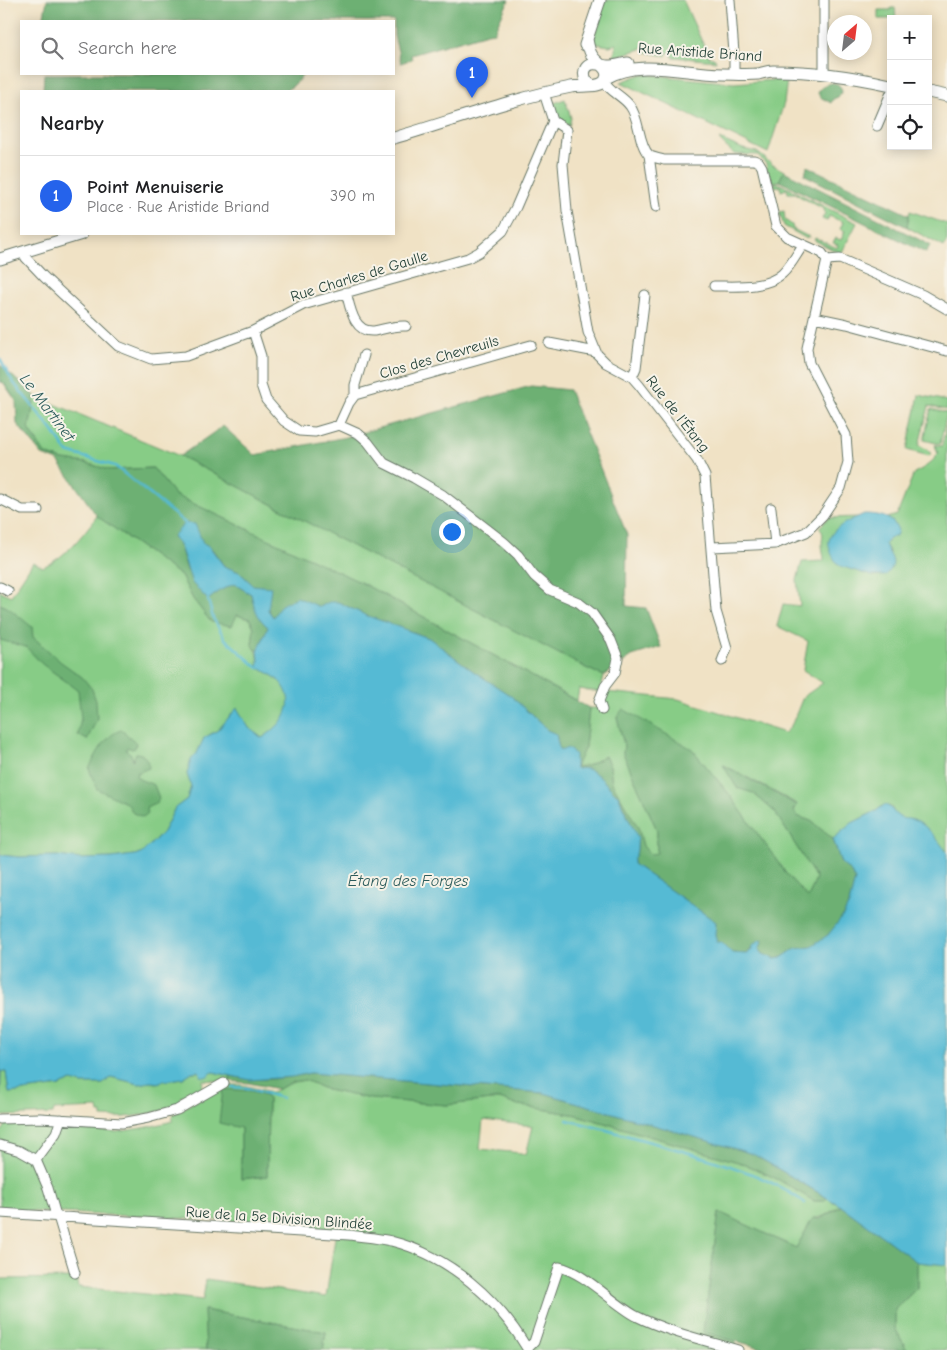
<!DOCTYPE html>
<html lang="en">
<head>
<meta charset="utf-8">
<style>
	:root { --surface:#fff; --page:#f6f6f6; --text:#202124; --muted:#757577; --line:#e0e0e0; --accent:#2563eb }
	body { margin:0; font-family:"Comic Neue",sans-serif; background:var(--page); color:var(--text) }
	.controls { position:absolute; right:15px; top:15px; display:grid; overflow:hidden; border-radius:0px; box-shadow:0 2px 12px #0003 }
	.controls button { width:45px; height:45px; display:grid; place-items:center; padding:0; border:0; border-bottom:1px solid var(--line); background:var(--surface); color:var(--text); font:25px sans-serif }
	.compass { position:absolute; left:827px; top:15px; width:45px; height:45px; border-radius:50%; background:var(--surface); box-shadow:0 2px 12px #0003; rotate:28deg }
	.you { position:absolute; left:451px; top:531px; width:18px; height:18px; margin:-12px; border:4px solid #fff; border-radius:50%; background:#1a73e8; box-shadow:0 0 0 8px #1a73e833 }
	.badge { display:grid; place-items:center; width:32px; height:32px; border-radius:50%; background:var(--accent); color:#fff; font-size:16px; font-weight:700 }
	.pin { position:absolute; translate:-50% -41px; filter:drop-shadow(0 1px 2px #0008) }
	.pin::after { content:''; position:absolute; top:26px; width:18px; height:15px; background:inherit; clip-path:polygon(0 0,100% 0,50% 100%) }
	.list { margin:0; padding:0; list-style:none }
	h2 { display:flex; justify-content:space-between; align-items:center; height:65px; margin:0; padding:0 20px; font-size:21px }
	h2 small { font-size:16px; font-weight:400; color:var(--muted) }
	.list li { display:grid; grid-template-columns:32px 1fr auto; gap:15px; align-items:center; box-sizing:border-box; height:80px; padding:0 20px; border-top:1px solid var(--line) }
	.list b { display:block; font-size:19px; white-space:nowrap }
	.list p { margin:0; font-size:16px; white-space:nowrap; color:var(--muted) }
	.list em { font-size:16px; font-style:normal; color:var(--muted) }
	.icon { flex:none; width:28px; height:28px; fill:none; stroke:currentColor; stroke-width:2; stroke-linecap:round; stroke-linejoin:round }
	.map { position:relative; flex:none; width:947px; height:1350px; overflow:hidden }
	.search { position:absolute; background:var(--surface); box-shadow:0 2px 12px #0003; left:20px; top:20px; width:375px; height:55px; display:flex; align-items:center; gap:12px; box-sizing:border-box; padding:0 18px; border-radius:0px; color:var(--muted); font-size:19px }
	.panel { position:absolute; background:var(--surface); box-shadow:0 2px 12px #0003; left:20px; top:90px; width:375px; height:145px; border-radius:0px }
	.map>svg:first-child { display:block }
	.green { fill:#87cc86; stroke:#53845d; fill-rule:evenodd }
	.forest { fill:#6db073; stroke:#467654 }
	.water { fill:#55bad4; stroke:#3a7c84 }
	.lines { fill:none; stroke-linecap:round; stroke-linejoin:round }
	.stream { stroke:#55bad4; stroke-width:2.5 }
	.minor-casing { stroke:#687767; stroke-width:11 }
	.tertiary-casing { stroke:#687767; stroke-width:13 }
	.minor { stroke:#fff; stroke-width:9 }
	.tertiary { stroke:#fff; stroke-width:11 }
	.labels { text-anchor:middle; stroke-width:4; stroke-linejoin:round; paint-order:stroke }
	.street-label { font-size:15px; fill:#1f3d34; stroke:#f7f3e8 }
	.water-label { font-size:16px; font-style:italic; fill:#2c5c5c; stroke:#f7f3e8 }
</style>
</head>
<body>
<div class="map">
<svg width="947" height="1350" viewBox="0 0 947 1350">
	<rect width="100%" height="100%" fill="#f7f3e8"/>
	<filter id="ink" filterUnits="userSpaceOnUse"><feTurbulence type="fractalNoise" baseFrequency=".02" numOctaves="2"/><feDisplacementMap in="SourceGraphic" scale="10" xChannelSelector="R" yChannelSelector="G"/><feConvolveMatrix kernelMatrix="1 2 1 2 8 2 1 2 1" color-interpolation-filters="sRGB"/></filter>
	<filter id="wash" filterUnits="userSpaceOnUse"><feTurbulence type="fractalNoise" baseFrequency=".0096" numOctaves="4" result="noise"/><feDisplacementMap in="SourceGraphic" scale="20" xChannelSelector="R" yChannelSelector="G"/><feGaussianBlur stdDeviation="1.12" result="paint"/><feColorMatrix in="noise" values="0 0 0 0 0 0 0 0 0 0 0 0 0 0 0 0 0 1.4 0 .05"/><feComposite in="paint" operator="in"/></filter>
	<g filter="url(#wash)">
		<rect width="100%" height="100%" fill="#f0e2c5"/>
		<path class="green" d="M605,0H683L709,57L715,58L716,61L673,57L670,52H668L666,56L645,52L644,48H641V49L614,57L616,44L609,46L592,43Z
			M891,8H895L896,19H878V10H891Z
			M642,74L734,83L787,79L784,103L768,153L621,82Z
			M565,99L571,118L569,126L555,116L554,103Z
			M720,139L743,149L757,152L773,165L784,171L779,181L772,182L771,176L768,175L766,164L758,155L734,154L720,141Z
			M774,183H778L857,223L841,254L814,240L815,238L837,248L838,245L833,243L836,238L841,240L845,231L840,229L843,222L829,216L827,221L822,219L825,213L824,209L799,196L796,193H788L787,189L781,191L780,186L775,187Z
			M784,211L785,220L792,225L793,229L811,238L808,236L807,239L784,226L779,212Z
			M910,211L947,224V241L944,247L907,227Z
			M919,395L947,401V410L929,406L919,445L928,450L931,454L929,456L907,450Z
			M35,396L180,456L586,668L604,676L600,692L579,689L577,701L362,583L175,495L153,468L109,470L86,463L63,460L45,454L29,429Z
			M931,409L947,413L940,444L924,440Z
			M947,423V852L914,820L902,819L895,814L891,807L884,805L876,811L852,823L833,839L811,821L796,816L794,811L797,804L724,765L737,788L753,793L775,812L816,878L808,898L788,876L729,794L692,749L617,717L624,745L623,753L657,830V853L650,855L643,846L638,827L612,783L610,766L604,756L587,766L575,767L585,747L589,708H597L607,692L678,699L785,733L792,724L803,697L823,683L803,670L808,641L777,626L783,604L800,606L797,580L802,562L824,561C824,555 822,549 822,544C822,536 825,533 819,528L828,518L858,517L834,531L835,559L837,564L859,572L878,577L890,553L885,544L890,539L896,526L892,521L887,518L897,515L914,473C924,468 931,464 938,454L935,445L942,446Z
			M97,516L181,576L193,599L211,622L237,615L250,619L254,628L252,645C260,653 258,658 258,668C299,685 298,716 262,738L249,728L237,709L218,730L204,738L197,753L191,760L187,774L191,786L187,799L175,808L163,832L141,854L112,858L81,859L57,856L19,857L0,855V623L10,609L0,604V591L11,596L33,562L43,567C67,556 81,537 97,516Z
			M1,1071L6,1072L9,1093L60,1086L72,1081L82,1084H103L111,1077L139,1084L150,1082L157,1083L163,1081L183,1078L192,1072H213L231,1076L228,1081H217L203,1080L202,1090L181,1097L179,1105C154,1114 128,1119 102,1117V1113H99L98,1108L54,1110L53,1114L0,1116Z
			M305,1080L327,1090L371,1099L447,1105L500,1099L513,1104L577,1115L745,1164L779,1180L814,1201H824L827,1198L841,1206C830,1210 825,1219 813,1218L796,1248L719,1212L703,1332L736,1342L734,1350H323L326,1332L204,1310L206,1350H0V1279L76,1278L78,1287L203,1300L206,1279L326,1297L336,1231L239,1221L0,1210V1131L3,1130L8,1121H13L17,1124L51,1125L71,1129L116,1132L148,1127L173,1121L172,1115L223,1085H242L272,1092L293,1082ZM252,1091L266,1095L268,1100L267,1176L241,1179V1128ZM483,1120L533,1126L526,1155L521,1153L480,1149Z
			M917,1262L947,1265V1350H907L895,1328V1309L917,1288Z"/>
		<path class="forest" d="M47,0H509L494,32L487,33L411,55L412,59L401,63L394,36V21H43Z
			M44,74H304L293,86L284,91H43Z
			M830,83C837,83 840,84 842,91L838,97L833,99L831,103L820,97L818,93L821,88Z
			M807,166L909,215L907,227L805,175Z
			M784,171L930,245L926,253L779,181Z
			M0,365L35,396L29,429L45,454L63,460L86,463L109,470L153,468L175,495L362,583L589,708L585,747L576,767L587,766L605,756L610,766L612,783L638,827L643,846L650,854L657,853V830L623,753L624,745L617,717L623,709L692,749L729,794L788,876L808,898L816,878L775,812L753,793L737,788L723,765L797,805L794,811L797,816L811,821L833,839L841,863L851,872L855,880C853,887 852,895 849,903C843,920 828,939 811,946C805,948 798,948 792,951C788,952 786,956 782,957C774,961 763,956 759,949L763,941L745,954L732,953L716,942L715,935L716,922L633,864V859C647,842 624,814 619,796C606,787 595,764 577,769L575,767L574,754L559,749L556,734L547,730L511,696L473,671L429,638L365,615L338,602L324,604L320,607L273,617L253,585L239,572L224,566L213,550L173,536L180,546L187,570L208,600L219,591L234,584L251,594C254,605 258,619 268,627L258,651L252,645L254,628L250,619L237,615L232,626L211,622L193,599L181,576L97,516L58,461L42,455L17,424L16,401L3,382L0,383Z
			M531,386L569,390L627,535L626,606L646,608L661,647L632,656L604,676L586,668L180,456L223,426L255,455L346,437Z
			M0,604L10,609L32,627L33,637L61,662L82,677L92,689L96,701L97,719L87,740L78,735L81,718L78,690L42,664L26,647L0,640Z
			M123,730C128,737 132,738 136,743L135,748L132,749L127,747L126,750L131,754L133,760L136,753C145,753 148,761 149,768L137,773L136,776L141,780L154,785L159,798L157,803L146,808L148,813L143,817L133,813L128,804L97,789L89,769C95,756 108,731 123,730Z
			M310,1073L544,1093L753,1154L827,1198L824,1201H814L779,1180L745,1164L577,1115L513,1104L500,1099L447,1105L371,1099L327,1090L305,1080L293,1082L278,1089L249,1083L228,1081L231,1076C258,1082 284,1079 310,1073Z
			M223,1089L252,1091L266,1095L268,1100L267,1176L241,1179V1128L219,1123Z
			M841,1206L917,1262V1288L895,1309V1328L907,1350H768C746,1343 725,1339 703,1332L719,1212L796,1248L813,1218L820,1219Z
			M204,1310L326,1332L323,1350H206Z"/>
		<path class="water" d="M864,514C878,514 892,516 898,530L896,536L887,540L885,544C890,558 900,562 885,576H872L840,566C836,563 832,556 830,550C823,530 849,521 864,514Z
			M185,523L195,524L203,543L209,546L224,566L239,572L253,585L271,587L268,610L273,617L281,605L297,597L320,607L329,602H338L365,615L429,638L473,671L511,696L547,730L556,734L559,749L563,750L567,748L575,754V767L577,769C596,765 605,786 619,796L622,805L638,838C636,846 639,852 633,859V864L716,922L715,935L717,942H721L732,953L746,954L752,950L751,947L759,941L763,940L759,949L763,954L775,959L781,958L796,948L811,946L828,935L843,916L849,904L855,880L851,872L841,863L833,839L852,823L876,811L884,805C892,806 892,812 898,816C903,820 908,818 913,820C928,824 938,841 947,852V1265L917,1262L841,1206L753,1154L544,1093L310,1073L292,1077L250,1080L213,1072L206,1077L201,1076L199,1071L192,1072L183,1078L163,1081L161,1083L150,1082L139,1084L111,1077L103,1084H82L72,1081L60,1086L9,1093L6,1072L1,1071L0,1096V855L19,857L57,856L81,859L112,858L141,854L163,832L175,808L187,799L191,786L187,774L191,760L197,753L204,738L218,730L237,708L249,728L262,738C298,716 298,684 258,668L259,660L258,651L268,627C257,618 254,607 251,594L234,584L219,591L208,600L192,583L180,546L173,536Z"/>
		<g class="lines">
			<path class="stream" d="M0,359L13,382L53,431L67,452L115,466L185,523
				M208,600L213,618L225,639L258,668
				M232,1087L247,1088L282,1098
				M567,1120C609,1130 651,1142 693,1154C733,1167 770,1177 805,1203"/>
		</g>
	</g>
	<g filter="url(#ink)">
		<g class="lines">
			<g class="minor-casing">
				<path id="minor" d="M730,0L734,53V74
					M824,0V73
					M604,81C610,92 623,96 630,106C640,119 638,144 649,155C652,158 659,158 664,160H754L759,162L762,167L776,226L787,237L822,253L827,260
					M553,121L567,130L563,164L567,211L588,332L597,354L606,363L632,377L639,385L697,460L705,476L716,611L727,648L722,661
					M877,126L891,93
					M649,155L656,207
					M23,252L26,258L44,277L118,346L151,359L186,356L253,331L303,305L468,258L479,252L503,231L516,207L553,121L544,93
					M827,260L840,259L923,295L947,309
					M714,286C735,286 765,289 782,274C791,266 796,255 803,245
					M346,292C350,306 353,333 374,331C385,329 394,325 406,326
					M814,317L847,324L947,351
					M253,331L261,356V385L266,400L284,421L299,431L315,432L339,425L359,434L368,442L384,463L414,478L443,495L504,542L518,555L534,576L550,590L578,602L592,613L611,640L618,658L615,673L605,686L599,701L602,710
					M549,343L596,352
					M632,377L636,368L645,295
					M355,395V385L364,355
					M339,425L349,403L355,395L531,345
					M0,499L22,510H38
					M771,508L775,544
					M712,547L775,544L806,532L823,515L841,488L848,462L846,435L809,363L807,348L827,260
					M0,587L8,591
					M0,1119L40,1118L122,1123L148,1118L177,1110L224,1083
					M0,1145L20,1151L36,1160L48,1188L55,1212L59,1220L75,1273
					M36,1160L56,1133L61,1119
					M0,1213L349,1235C363,1237 378,1238 391,1241C450,1256 498,1299 528,1350
					M527,1349L534,1342L559,1267C584,1272 612,1303 636,1316C668,1332 704,1340 738,1350"/>
			</g>
			<g class="tertiary-casing">
				<path id="tertiary" d="M585,45L600,0
					M606,78C641,58 685,74 723,74C734,74 746,75 758,74C763,73 767,71 773,71C813,71 851,76 891,85
					M591,85C583,80 581,67 592,64C598,63 603,66 608,66C615,66 621,64 628,63
					M928,92L947,96
					M394,138C452,121 511,99 571,87C581,85 602,89 606,79C610,69 598,64 593,57C589,52 588,45 587,39
					M0,259L82,234"/>
			</g>
			<use href="#minor" class="minor"/>
			<use href="#tertiary" class="tertiary"/>
		</g>
	</g>
	<g class="labels">
		<g class="street-label">
			<text transform="translate(700 52) rotate(4)" y="5">Rue Aristide Briand</text>
			<text transform="translate(359 276) rotate(-17)" y="5">Rue Charles de Gaulle</text>
			<text transform="translate(439 357) rotate(-16)" y="5">Clos des Chevreuils</text>
			<text transform="translate(678 414) rotate(52)" y="5">Rue de l'Étang</text>
			<text transform="translate(279 1218) rotate(4)" y="5">Rue de la 5e Division Blindée</text>
		</g>
		<g class="water-label">
			<text transform="translate(48 407) rotate(53)" y="6">Le Martinet</text>
			<text x="408" y="886">Étang des Forges</text>
		</g>
	</g>
</svg>
<div class="controls">
<button>+</button>
<button>−</button>
<button><svg class="icon" aria-label="locate" viewBox="0 0 24 24"><circle cx="12" cy="12" r="6"/><path d="M12 2v4M12 18v4M2 12h4M18 12h4"/></svg></button>
</div>
<svg class="compass" viewBox="-18 -18 36 36"><path d="M0-13l5 13h-10z" fill="#e53935"/><path d="M0 13l5-13h-10z" fill="#757577"/></svg>
<div class="you"></div>
<div class="pin badge" style="left:472px;top:98px">1</div>
<div class="search"><svg class="icon" aria-label="search" viewBox="0 0 24 24"><circle cx="10" cy="10" r="6"/><path d="M15 15l6 6"/></svg>Search here</div>
<section class="panel">
<h2>Nearby<small></small></h2>
<ul class="list">
<li><span class="badge">1</span><div><b>Point Menuiserie</b><p>Place · Rue Aristide Briand</p></div><em>390 m</em></li>
</ul>
</section>
</div>
</body>
</html>
